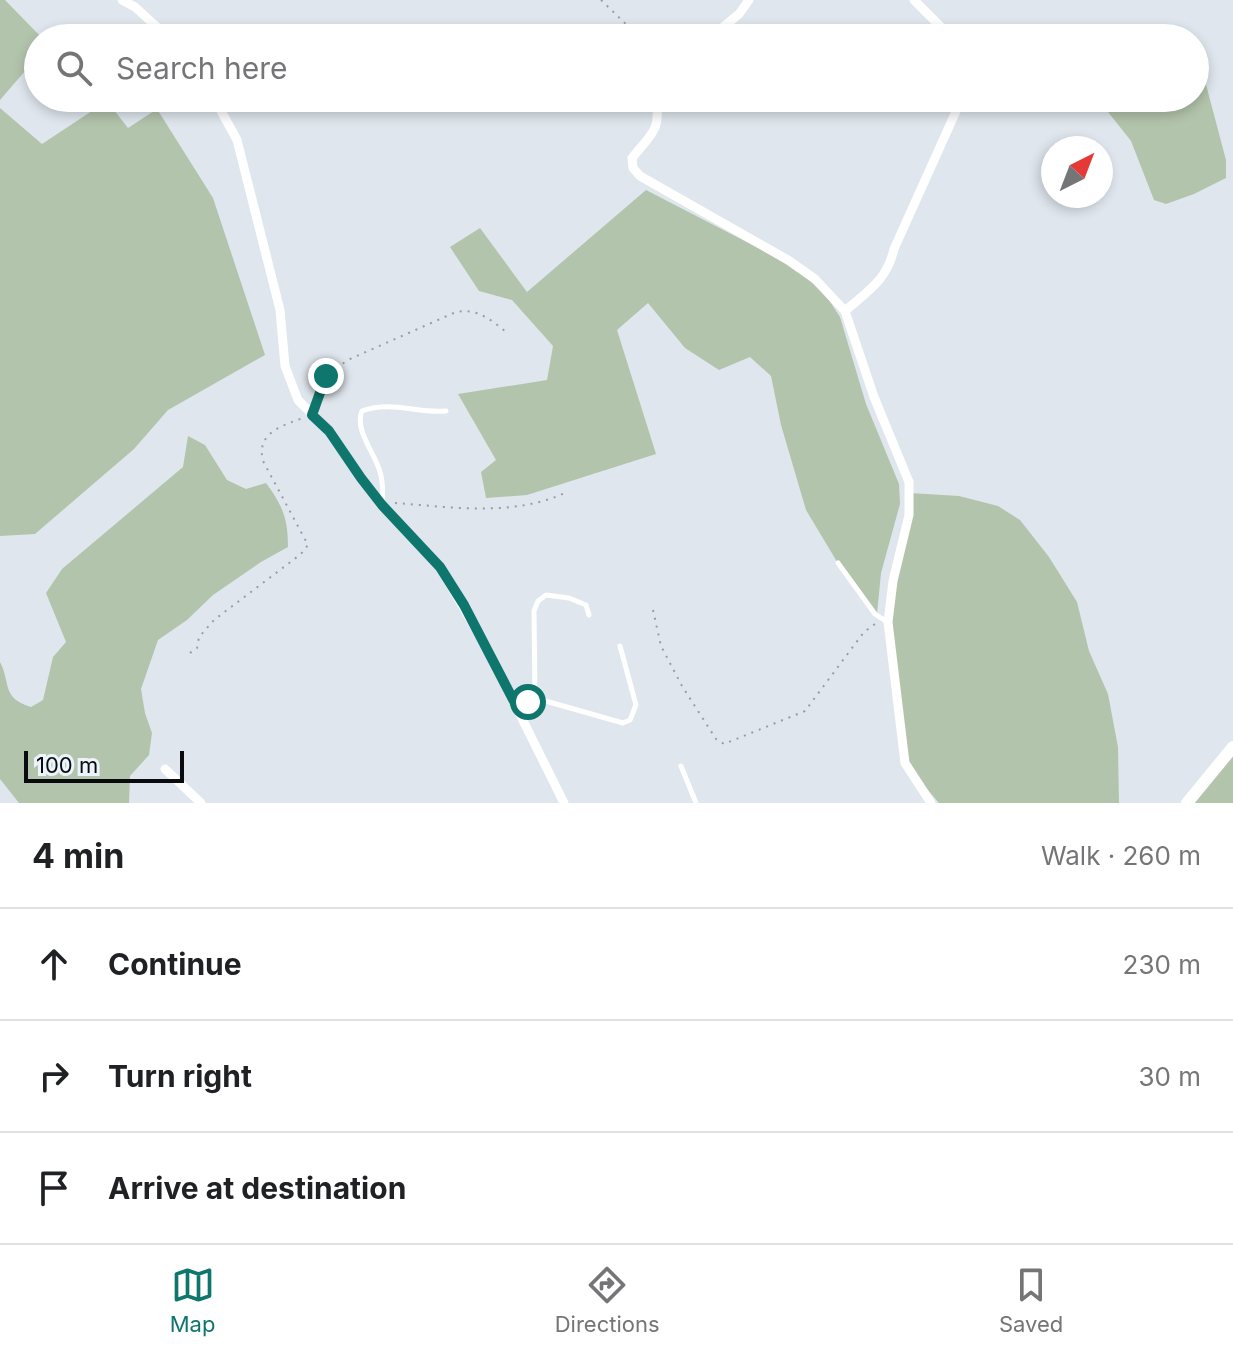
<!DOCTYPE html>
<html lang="en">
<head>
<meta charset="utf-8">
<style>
	:root { --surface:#fff; --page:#f6f6f6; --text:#202124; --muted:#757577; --line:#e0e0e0; --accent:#0f766e }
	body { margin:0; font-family:Inter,sans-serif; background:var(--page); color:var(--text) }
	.compass { position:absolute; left:1041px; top:136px; width:72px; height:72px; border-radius:50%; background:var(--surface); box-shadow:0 4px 12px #0003; rotate:42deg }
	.scale { position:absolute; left:24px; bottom:20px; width:160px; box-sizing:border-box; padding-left:8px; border:4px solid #090b0e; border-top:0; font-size:22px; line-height:28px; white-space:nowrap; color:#090b0e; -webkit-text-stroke:6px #ecf3fa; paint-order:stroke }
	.stop { position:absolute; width:24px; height:24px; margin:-18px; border:6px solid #0f766e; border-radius:50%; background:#fff }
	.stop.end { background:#0f766e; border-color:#fff; box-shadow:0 2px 8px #0008 }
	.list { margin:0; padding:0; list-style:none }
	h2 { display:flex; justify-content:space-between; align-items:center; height:104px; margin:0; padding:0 32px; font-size:34px }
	h2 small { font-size:26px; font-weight:400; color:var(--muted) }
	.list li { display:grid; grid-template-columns:52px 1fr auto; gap:24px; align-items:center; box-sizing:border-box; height:112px; padding:0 32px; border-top:2px solid var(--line) }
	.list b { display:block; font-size:30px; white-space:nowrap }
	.list em { font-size:26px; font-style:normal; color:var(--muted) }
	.icon { flex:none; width:44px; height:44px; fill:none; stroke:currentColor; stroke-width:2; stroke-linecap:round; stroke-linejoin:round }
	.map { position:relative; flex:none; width:1233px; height:803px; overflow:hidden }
	.search { position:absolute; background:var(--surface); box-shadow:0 4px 12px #0003; left:24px; right:24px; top:24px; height:88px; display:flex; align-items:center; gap:20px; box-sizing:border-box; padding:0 28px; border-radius:44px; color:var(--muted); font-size:30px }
	.sheet { height:440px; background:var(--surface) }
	nav { display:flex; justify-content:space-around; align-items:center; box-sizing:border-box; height:112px; border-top:2px solid var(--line); background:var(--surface); font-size:22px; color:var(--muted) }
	nav a { display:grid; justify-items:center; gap:4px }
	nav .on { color:var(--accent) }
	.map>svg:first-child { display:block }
	.green { fill:#b3c4ac }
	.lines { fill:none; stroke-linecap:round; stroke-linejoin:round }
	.path { stroke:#989da3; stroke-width:2; stroke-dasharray:2 6; stroke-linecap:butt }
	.service { stroke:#fff; stroke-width:5 }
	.minor { stroke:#fff; stroke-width:9 }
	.tertiary { stroke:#fff; stroke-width:12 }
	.route { stroke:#0f766e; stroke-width:10 }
</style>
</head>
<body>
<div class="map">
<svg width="1233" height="803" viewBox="0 0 1233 803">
	<rect width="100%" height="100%" fill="#dfe6ed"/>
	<path class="green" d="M0,0H5L42,38H38V56L0,100Z
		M1195,43L1226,160V178L1194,194L1166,204L1154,200L1131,141L1097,98H1111L1132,112L1157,107L1159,98H1195Z
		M107,101L128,128L157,109L213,198L265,355L168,410L134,449L35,534L0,536V108L42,144Z
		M646,190L768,253L804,275L827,297L840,317L866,404L899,484L900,504L881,573L877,614L836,560L806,510L781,425L771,376L750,357L719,370L685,348L648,303L617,330L656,454L527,495L486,498L481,472L496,460L458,394L547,380L553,346L512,300L479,291L450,247L480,228L527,292Z
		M188,436L205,445L227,480L246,489L266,483C283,506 288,519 288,547L261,562L213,595L187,620L158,640L141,689L145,713L152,733L149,755L130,776L129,803H19L0,779V662C11,683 1,698 31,707L43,700L53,657L66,642L46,593L62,569L183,467Z
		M910,493L959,496L998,506L1020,520L1049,557L1077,602L1089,651L1108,694L1118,747L1119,803H939L914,774L901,739L889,631Z
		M1233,754V803H1193Z"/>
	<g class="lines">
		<path class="path" d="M601,0L632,30L636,38
			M317,402C320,380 332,370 350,359L456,312C476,308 490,319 505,331
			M395,503C451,507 512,517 565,493
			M653,610L661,646L682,686L716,739L724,744L805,711L864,632L875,624
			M190,653L197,648L199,637L214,620L301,554L308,545L263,461C256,433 281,426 303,418"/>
		<path class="service" d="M382,504C383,493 383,482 380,472C375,453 354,430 362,411C392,400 417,414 446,411
			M838,563L875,614L887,622
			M535,698L623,723L630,720L636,705L620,646
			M519,708L535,698L534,611L538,601L546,595L569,598L586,605L589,615
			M681,766L696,803"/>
		<path class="minor" d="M122,0L135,7L169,38
			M914,0L952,38
			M710,38L739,14L749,0
			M214,98L237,140L280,310L285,366L298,400L329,431L361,478L382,505L440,567L488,650L564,803
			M656,98C661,131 652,133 632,158L633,168L640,176L788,260L815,279L845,311
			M165,769L201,803
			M931,803L905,763L888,622L893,581L909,515V482L874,397L845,311C868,291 887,280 894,249L962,98"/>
		<path class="tertiary" d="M1187,803L1233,747"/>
	</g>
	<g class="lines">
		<path class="route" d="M326,376L312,415L329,431L361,478L382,505L440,567L464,605L518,709L528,702"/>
	</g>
</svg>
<svg class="compass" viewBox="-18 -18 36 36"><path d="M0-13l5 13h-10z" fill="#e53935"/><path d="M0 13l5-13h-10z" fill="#757577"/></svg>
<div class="scale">100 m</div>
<div class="stop" style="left:528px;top:702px"></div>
<div class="stop end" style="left:326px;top:376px"></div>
<div class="search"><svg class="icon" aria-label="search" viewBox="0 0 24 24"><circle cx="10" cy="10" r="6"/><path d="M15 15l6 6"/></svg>Search here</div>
</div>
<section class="sheet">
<h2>4 min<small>Walk · 260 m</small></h2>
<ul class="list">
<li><svg class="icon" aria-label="ahead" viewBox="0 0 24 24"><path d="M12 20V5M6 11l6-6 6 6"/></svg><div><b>Continue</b></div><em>230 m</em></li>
<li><svg class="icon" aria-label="right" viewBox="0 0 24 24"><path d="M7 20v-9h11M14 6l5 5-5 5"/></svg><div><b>Turn right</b></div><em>30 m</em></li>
<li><svg class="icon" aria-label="arrive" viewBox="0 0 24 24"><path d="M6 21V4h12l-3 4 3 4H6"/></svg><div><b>Arrive at destination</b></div></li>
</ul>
</section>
<nav>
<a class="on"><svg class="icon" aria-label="map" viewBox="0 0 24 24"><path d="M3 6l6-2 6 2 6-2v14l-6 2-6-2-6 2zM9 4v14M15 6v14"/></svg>Map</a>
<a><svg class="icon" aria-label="directions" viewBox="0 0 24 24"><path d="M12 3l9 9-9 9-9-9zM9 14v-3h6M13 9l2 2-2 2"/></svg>Directions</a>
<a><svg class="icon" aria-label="saved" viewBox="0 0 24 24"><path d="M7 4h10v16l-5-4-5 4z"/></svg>Saved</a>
</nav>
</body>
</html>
